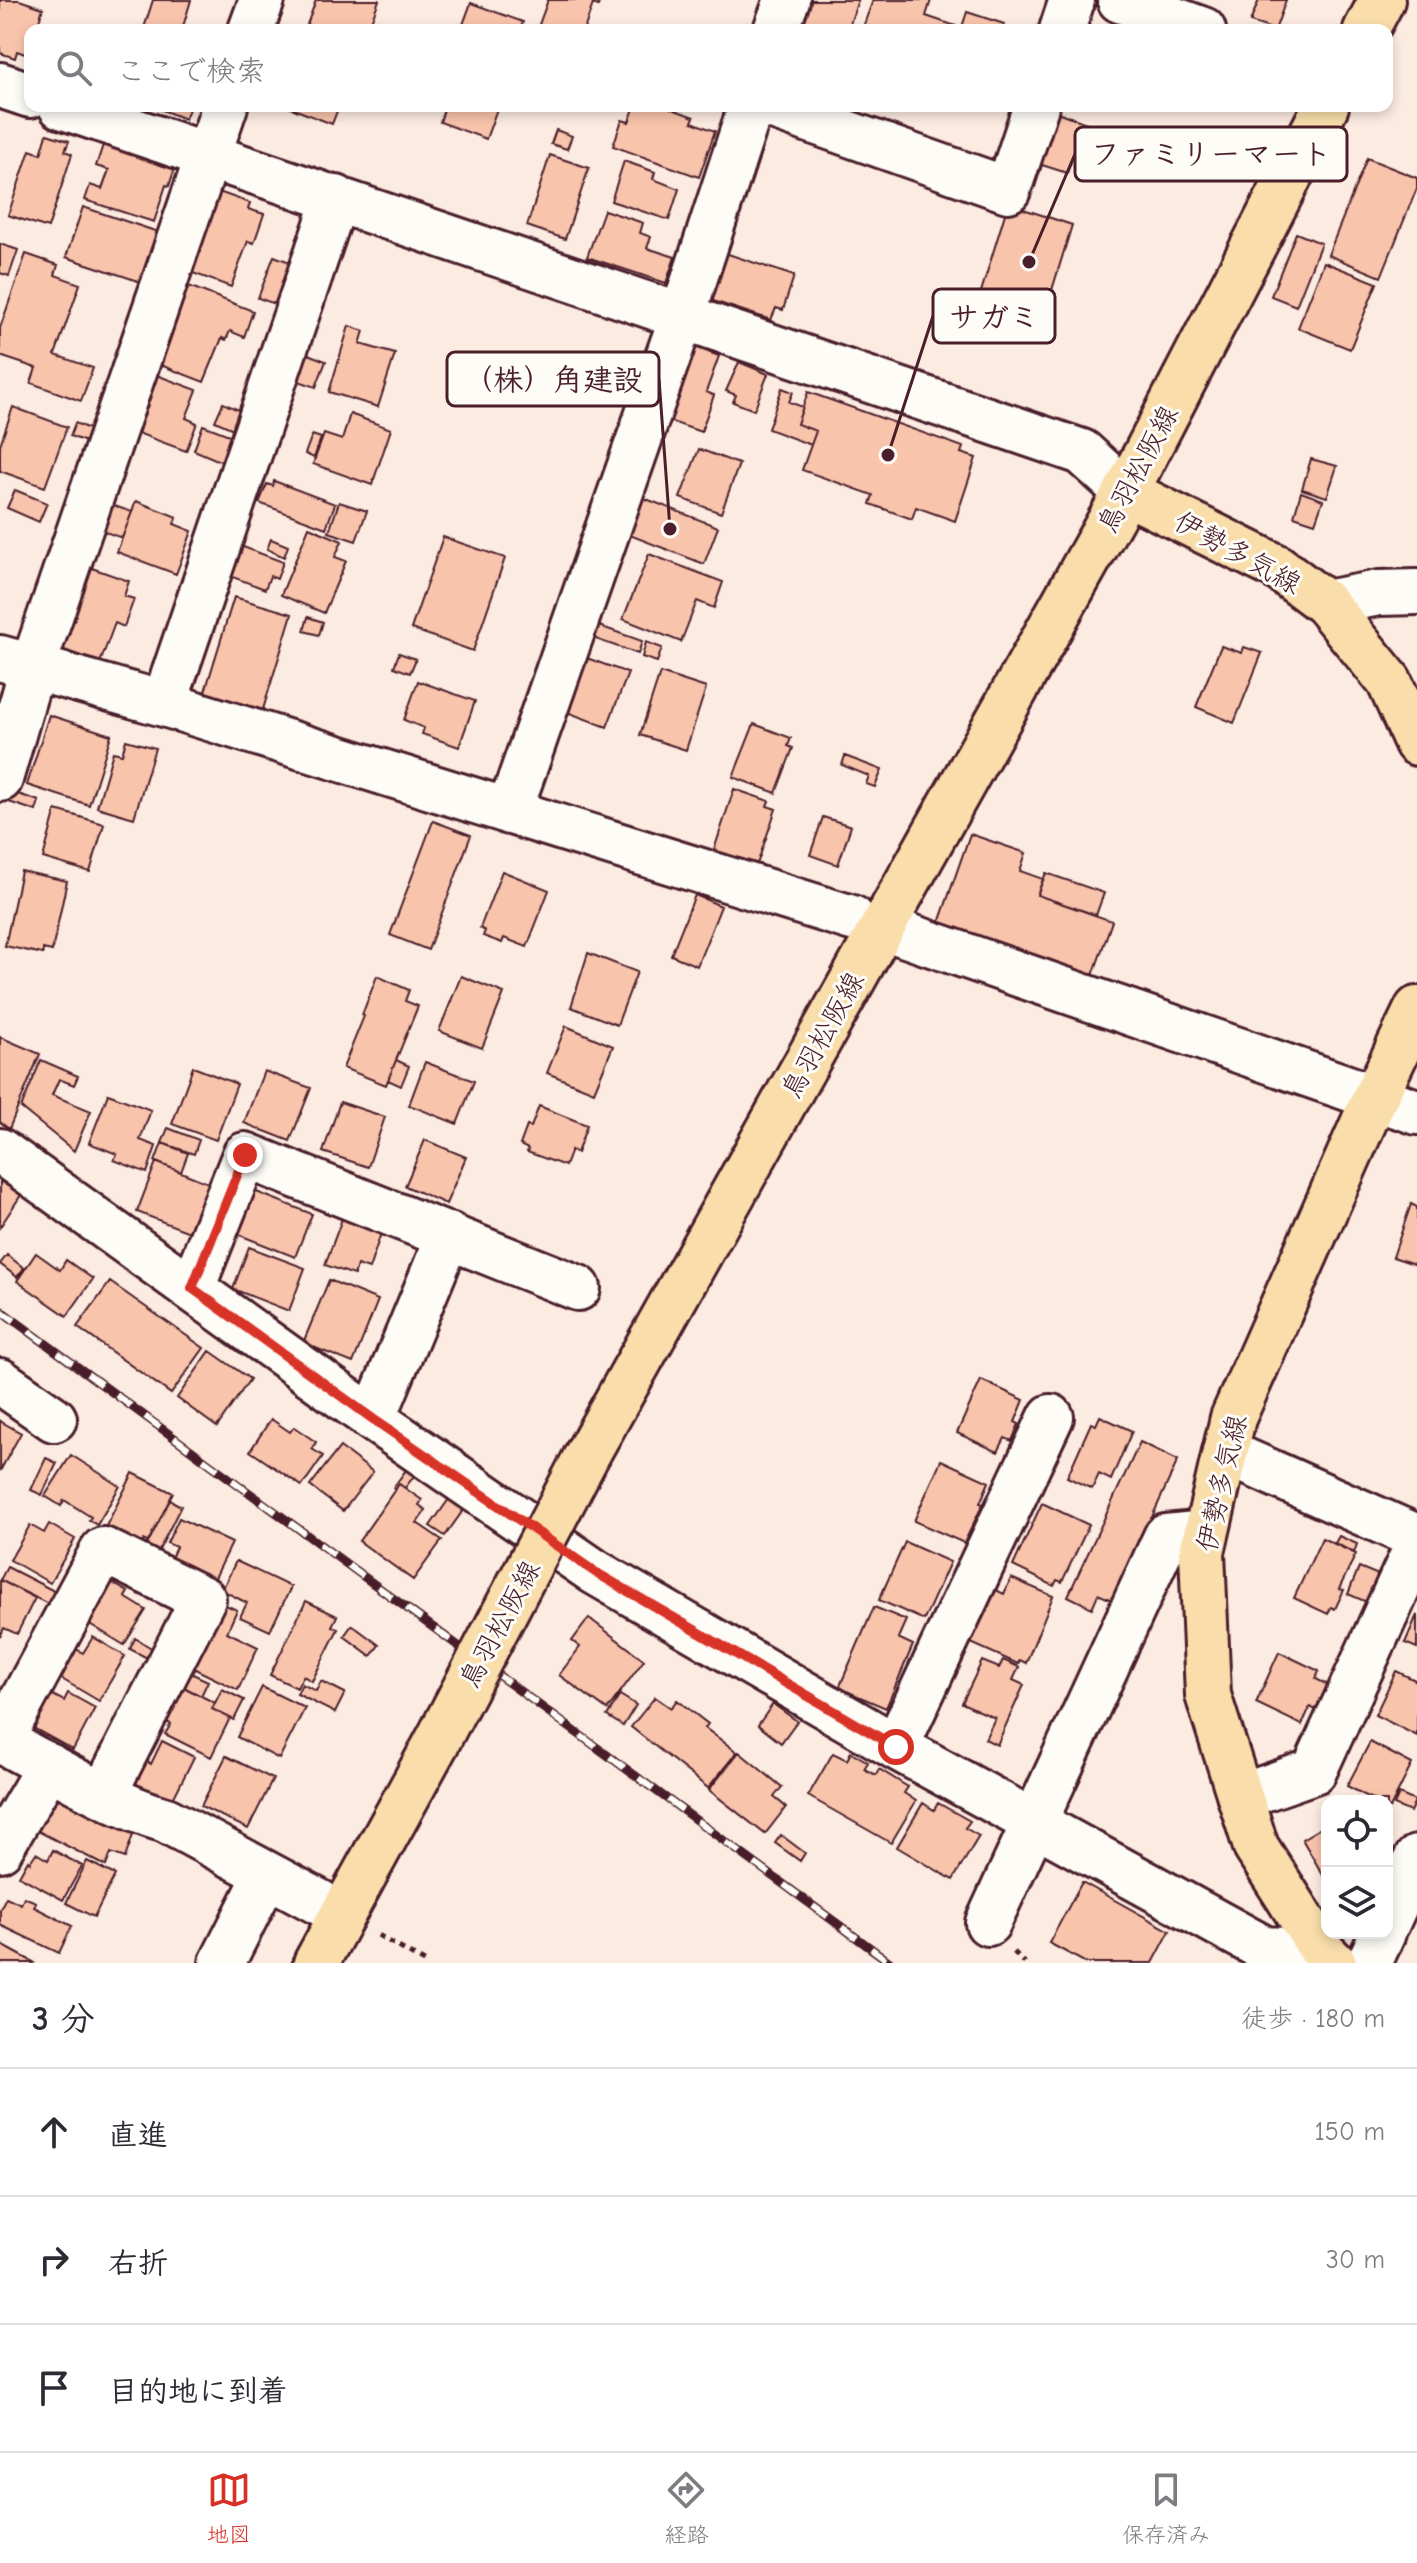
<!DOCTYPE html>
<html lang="ja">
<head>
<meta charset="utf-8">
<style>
	:root { --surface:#fff; --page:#f7f7f7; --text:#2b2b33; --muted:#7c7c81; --line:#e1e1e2; --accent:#d93025 }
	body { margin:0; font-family:"Comic Neue","Klee One",sans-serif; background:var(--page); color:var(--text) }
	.controls { position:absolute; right:24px; bottom:24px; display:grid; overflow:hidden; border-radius:16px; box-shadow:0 4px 12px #0003 }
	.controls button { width:72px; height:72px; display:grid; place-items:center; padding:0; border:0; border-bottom:2px solid var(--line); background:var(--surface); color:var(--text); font:40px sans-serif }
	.stop { position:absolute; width:24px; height:24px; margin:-18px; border:6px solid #d93025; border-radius:50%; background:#fff }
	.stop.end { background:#d93025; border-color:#fff; box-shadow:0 2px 8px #0008 }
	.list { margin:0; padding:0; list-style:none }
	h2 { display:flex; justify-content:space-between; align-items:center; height:104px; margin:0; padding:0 32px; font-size:34px }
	h2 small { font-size:26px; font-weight:400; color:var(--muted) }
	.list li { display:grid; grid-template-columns:52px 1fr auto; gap:24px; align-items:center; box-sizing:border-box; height:128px; padding:0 32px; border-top:2px solid var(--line) }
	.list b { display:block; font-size:30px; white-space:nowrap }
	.list em { font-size:26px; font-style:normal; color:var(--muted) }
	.icon { flex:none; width:44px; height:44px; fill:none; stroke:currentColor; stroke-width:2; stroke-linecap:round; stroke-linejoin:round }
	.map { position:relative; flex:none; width:1417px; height:1963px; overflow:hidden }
	.search { position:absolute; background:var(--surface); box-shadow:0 4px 12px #0003; left:24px; right:24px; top:24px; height:88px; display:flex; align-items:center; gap:20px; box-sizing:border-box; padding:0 28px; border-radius:16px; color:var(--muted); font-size:30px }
	.sheet { height:488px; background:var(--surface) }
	nav { display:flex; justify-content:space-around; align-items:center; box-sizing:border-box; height:112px; border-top:2px solid var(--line); background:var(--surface); font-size:22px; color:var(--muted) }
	nav a { display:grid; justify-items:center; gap:4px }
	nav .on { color:var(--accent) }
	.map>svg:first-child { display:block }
	.building { fill:#f9c4ac; stroke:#4a1f2b; stroke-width:2 }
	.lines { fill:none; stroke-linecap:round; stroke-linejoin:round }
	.minor-casing { stroke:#4a1f2b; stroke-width:50 }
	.major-casing { stroke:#4a1f2b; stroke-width:50 }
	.path { stroke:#4a1f2b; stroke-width:5; stroke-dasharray:6 6; stroke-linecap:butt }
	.minor { stroke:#fdfcf7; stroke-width:44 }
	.major { stroke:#f9deab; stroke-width:44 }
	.rail-casing { stroke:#4a1f2b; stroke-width:9 }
	.rail { stroke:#fdfcf7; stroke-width:6; stroke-dasharray:18; stroke-linecap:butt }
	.major-bridge-casing { stroke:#4a1f2b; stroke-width:50; stroke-linecap:butt }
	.major-bridge { stroke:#f9deab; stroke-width:44 }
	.route { stroke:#d93025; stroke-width:10 }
	.labels { text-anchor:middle; stroke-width:6; stroke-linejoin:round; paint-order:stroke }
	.street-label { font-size:28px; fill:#4a1f2b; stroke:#fdfcf7 }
	.leader { fill:none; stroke:#4a1f2b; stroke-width:3 }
	.callout-dot { fill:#4a1f2b; stroke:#fdfcf7; stroke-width:3 }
	.callout { fill:#fdfcf7; stroke:#4a1f2b; stroke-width:3 }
	.callout-label { font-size:30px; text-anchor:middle; font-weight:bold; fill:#4a1f2b }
</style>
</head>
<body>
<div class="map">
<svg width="1417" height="1963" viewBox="0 0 1417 1963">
	<rect width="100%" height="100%" fill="#fcebe0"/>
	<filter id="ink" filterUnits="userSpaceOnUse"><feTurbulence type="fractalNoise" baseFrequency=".0125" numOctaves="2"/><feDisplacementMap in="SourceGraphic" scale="16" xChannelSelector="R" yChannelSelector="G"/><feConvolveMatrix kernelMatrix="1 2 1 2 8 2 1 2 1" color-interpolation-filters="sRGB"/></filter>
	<g filter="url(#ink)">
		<path class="building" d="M0,0H19L43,8L36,30H30L28,55L17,51L15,58L0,53Z
			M153,0H191L182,30L144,28Z
			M316,0H379L368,30H305Z
			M548,0H600L598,6L593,4L584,30H537Z
			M803,0H858L848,30H793Z
			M873,0H931L926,16L956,26L954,30H862Z
			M1259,0H1286L1275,30L1250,22Z
			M471,3L523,22L520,30H461Z
			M967,12L1004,24L1002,30H961Z
			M152,106H190L185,119Z
			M286,106H339L332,124Z
			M445,106H498L486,139L440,122Z
			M635,106H664L694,117L692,122L715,131L699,177L613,146L622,120L629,122Z
			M1049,109L1092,125L1085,144L1078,142L1067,173L1042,165L1035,187L1024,183Z
			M556,130L572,136L567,149L551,144Z
			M47,134L69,141L65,151L72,154L48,228L8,215L30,150L41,154Z
			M103,145L175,168L169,186L166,185L154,222L85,200L90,185L102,189L109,170L96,166Z
			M550,155L589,168L565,239L527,226Z
			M1367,158L1417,178V188L1381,277L1328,255Z
			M624,161L655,172L653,179L679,189L669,220L611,201Z
			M213,190L250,203L248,209L264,214L254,243L248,241L231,287L190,272Z
			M1008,204L1072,225L1041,326L977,305Z
			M83,207L158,232L141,282L66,257Z
			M604,210L643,223L640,233L651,237L647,248L675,257L666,283L587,257Z
			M1296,233L1321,243L1296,306L1271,296Z
			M0,244L18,250L9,276L0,273Z
			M719,251L794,276L783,310L776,308L771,320L704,298Z
			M26,254L58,265L55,275L80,284L55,355L93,368L81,401L31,383L36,368L0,356V328Z
			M274,256L290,262L275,304L258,298Z
			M1324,262L1377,283L1350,349L1298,328Z
			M186,285L253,311L244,337L230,331L226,340L222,338L204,382L155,363Z
			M349,326L364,331L360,344L395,354L378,407L329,392Z
			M689,345L719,356L706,392L714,395L701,432L663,419Z
			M300,351L326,361L316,387L290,378Z
			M739,362L768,374L754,410L733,402L736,395L726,391Z
			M151,373L197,390L186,418L197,423L186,451L132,431Z
			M782,388L793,392L789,402L803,407L797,424L816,431L811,445L768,429Z
			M808,392L963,447L961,453L976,458L955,521L916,507L912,519L870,504L873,495L802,470L816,431L797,424Z
			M223,403L241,411L233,429L215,421Z
			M13,407L67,427L45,487L0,471V445Z
			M350,414L391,429L372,485L313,464L324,434L342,440Z
			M75,423L101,434L96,446L70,436Z
			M203,425L232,436L222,462L194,450Z
			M312,435L321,438L314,458L305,454Z
			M699,449L739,464L721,513L680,498Z
			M1311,459L1337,466L1327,497L1302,489Z
			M274,481L335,504L326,528L259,503L267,484L273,486Z
			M15,490L47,503L39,522L7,508Z
			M1301,492L1323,500L1315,523L1294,516Z
			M636,495L718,527L704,564L622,532Z
			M136,501L177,517L174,524L192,531L176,574L117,552Z
			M339,502L367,511L356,541L329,532Z
			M106,503L132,512L122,538L97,529Z
			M309,527L342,541L335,557L346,561L324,613L281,595Z
			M443,537L505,558L473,651L411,629Z
			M271,539L288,546L284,557L267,549Z
			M230,542L283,562L277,579L270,576L265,589L219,572Z
			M649,554L723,582L714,608L697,601L681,642L623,619Z
			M89,567L129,581L124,596L134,599L124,627L115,623L100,663L59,648Z
			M234,597L292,614L261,716L203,698Z
			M308,617L323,622L319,635L304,631Z
			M591,623L642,641L638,654L587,636Z
			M646,642L662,648L657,662L642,657Z
			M1221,646L1242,653L1244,647L1262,653L1234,723L1196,707Z
			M399,653L416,659L410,673L394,667Z
			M584,657L628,673L607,727L564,711Z
			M660,673L706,688L686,750L640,735Z
			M418,681L475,701L459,747L422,734L424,728L404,720Z
			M49,715L111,735L89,805L27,785Z
			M754,724L791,738L788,746L793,748L776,793L733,777Z
			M126,740L155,748L134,818L97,807L113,752L122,754Z
			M845,756L882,770L875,787L866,784L869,776L842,765Z
			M734,789L769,801L767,806L776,809L754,873L711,859Z
			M12,792L39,801L36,811L9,802Z
			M56,810L104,824L90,872L43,858Z
			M823,817L851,826L838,865L810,855Z
			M433,821L471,835L428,950L390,935Z
			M970,834L1026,853L1020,871L1043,879L1037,895L1112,921L1090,984L937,929Z
			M21,871L67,881L52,951L43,949V954L5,946Z
			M502,871L549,890L527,947L504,938L502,943L483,936L485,931L480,928Z
			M1046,873L1104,893L1096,915L1037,895Z
			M695,895L721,906L697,966L671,955Z
			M588,953L637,972L617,1025L571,1007Z
			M377,976L409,990L405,1001L418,1006L386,1085L343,1068L364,1016L362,1015Z
			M461,976L504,993L482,1048L439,1031Z
			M566,1026L613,1046L594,1092L547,1073Z
			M0,1037L40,1054L9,1129L0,1122Z
			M41,1060L78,1076L74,1085L59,1079L52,1095L91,1111L74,1151L21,1108Z
			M396,1060L409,1066L401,1086L388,1080Z
			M425,1062L474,1081L457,1124L409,1105Z
			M193,1067L237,1084L216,1140L172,1124Z
			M264,1071L311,1088L290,1141L244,1123Z
			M108,1094L151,1110L140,1140L156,1146L147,1173L114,1160L117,1154L89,1143Z
			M340,1102L385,1117L368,1167L323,1152Z
			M539,1106L587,1125L577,1153L571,1150L565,1166L527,1152L528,1149L520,1145L527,1126L531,1127Z
			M168,1128L199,1140L194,1154L162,1143Z
			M425,1140L466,1157L446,1204L405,1186Z
			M162,1143L188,1153L181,1172L155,1162Z
			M156,1162L211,1184L192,1233L137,1212Z
			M0,1181L21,1195L0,1227Z
			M254,1191L312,1214L295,1257L237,1234Z
			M1411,1204L1417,1207V1265L1393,1257Z
			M343,1216L382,1230L369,1269L357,1265L354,1275L325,1265Z
			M249,1247L305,1268L289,1311L233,1289Z
			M36,1253L60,1270L66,1260L93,1279L67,1316L17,1281Z
			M7,1255L24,1268L17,1277L0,1264Z
			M329,1280L378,1300L353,1363L303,1343Z
			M110,1282L204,1348L171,1394L77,1327Z
			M210,1351L250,1379L217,1427L177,1398Z
			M981,1380L1024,1400L1015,1422L1019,1424L1012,1441L1005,1438L998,1452L957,1433Z
			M1100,1416L1132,1431L1111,1480L1099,1474L1092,1489L1067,1477L1091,1423L1096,1425Z
			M271,1419L290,1432L294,1427L316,1442L312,1449L323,1456L302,1486L250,1451Z
			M0,1421L21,1433L0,1471Z
			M1140,1442L1178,1460L1114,1601L1098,1594L1092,1608L1068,1596Z
			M340,1447L373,1472L343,1511L310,1486Z
			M71,1455L120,1486L97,1525L89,1520L91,1517L64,1500L61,1506L45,1496Z
			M46,1458L57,1463L42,1495L31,1490Z
			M941,1460L989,1482L980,1503L983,1504L964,1543L914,1521Z
			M406,1470L414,1476L405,1488L399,1484L395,1490L393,1488Z
			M133,1473L173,1493L148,1543L144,1540L139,1550L103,1532Z
			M399,1484L422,1500L419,1505L426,1510L417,1523L442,1540L413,1580L359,1541Z
			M449,1499L464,1509L445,1536L430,1526Z
			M170,1500L181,1506L155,1558L143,1551Z
			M1042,1503L1089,1525L1062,1582L1057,1580L1054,1586L1013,1566Z
			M179,1518L232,1543L214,1580L171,1558L176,1547L167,1543Z
			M49,1524L75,1539L50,1583L10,1560L30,1525L44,1533Z
			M1339,1536L1357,1544L1354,1553L1335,1543Z
			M1322,1538L1356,1554L1339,1589L1344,1590L1335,1609L1331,1607L1328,1614L1294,1598Z
			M905,1542L950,1562L924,1620L879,1600Z
			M236,1561L291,1587L270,1631L240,1617L247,1603L222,1590Z
			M7,1567L60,1594L54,1607L0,1580Z
			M1359,1567L1381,1576L1369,1603L1348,1594Z
			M1011,1578L1053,1596L1026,1663L1020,1660L1018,1664L971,1643L996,1590L1004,1594Z
			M0,1580L35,1598L17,1634L4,1628L0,1637Z
			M107,1580L128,1592L125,1597L146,1610L124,1645L88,1623L94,1614L88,1610Z
			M306,1601L337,1616L332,1626L338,1629L312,1681L303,1676L297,1688L270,1675Z
			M219,1602L237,1610L227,1632L258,1647L238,1690L193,1668Z
			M874,1607L906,1620L898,1638L913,1645L886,1708L839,1688Z
			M1417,1615V1648L1405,1643Z
			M589,1618L644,1660L607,1710L559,1675L580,1647L572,1641Z
			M352,1625L379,1645L371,1656L344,1636Z
			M93,1637L125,1656L99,1701L60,1678L76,1649L83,1653Z
			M135,1638L158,1652L153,1661L130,1649Z
			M1279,1652L1319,1671L1316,1679L1332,1687L1320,1712L1310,1707L1302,1725L1256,1703Z
			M1003,1660L1019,1667L1013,1680L1024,1685L997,1745L985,1739L995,1718L962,1703L982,1661L999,1668Z
			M184,1670L208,1681L201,1696L177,1684Z
			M1396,1671L1417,1681V1736L1375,1715Z
			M321,1681L345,1693L335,1713L297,1694L302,1684L316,1691Z
			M178,1684L215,1703L212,1709L230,1718L211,1757L165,1734L171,1724L161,1720Z
			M262,1687L305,1708L279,1759L237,1737Z
			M222,1689L244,1700L234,1720L212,1709Z
			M68,1693L95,1708L73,1750L33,1728L51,1694L64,1701Z
			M620,1695L636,1705L623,1726L607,1716Z
			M655,1697L671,1708L677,1700L708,1724L705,1728L737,1752L708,1788L631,1727Z
			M773,1704L797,1721L781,1743L758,1725Z
			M162,1741L194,1757L171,1803L131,1784L143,1759L151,1764Z
			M1370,1742L1412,1764L1390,1808L1387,1807V1801H1376L1347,1786Z
			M739,1752L782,1787L774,1797L786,1807L765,1834L709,1790Z
			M851,1752L868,1762L864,1769L876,1775L879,1769L908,1787L904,1793L916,1801L891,1843L808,1796L833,1753L847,1760Z
			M226,1756L273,1779L248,1829L201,1806Z
			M1399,1794L1415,1801L1410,1812L1394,1805Z
			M60,1796L101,1817L103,1822L125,1830L127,1826L135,1829L125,1858L111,1853L106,1866L32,1828L48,1797L57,1801Z
			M923,1803L934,1810L938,1803L970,1821L965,1828L979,1836L953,1880L897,1847Z
			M1327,1824V1882L1302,1839Z
			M781,1835L805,1853L800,1861L775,1843Z
			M53,1850L82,1866L63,1900L19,1876L28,1860L30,1862L36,1853L48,1860Z
			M87,1861L115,1875L94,1917L66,1903Z
			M1082,1882L1170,1931L1153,1963H1086L1049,1943Z
			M6,1897L21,1904L24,1897L36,1902L34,1907L72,1926L59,1953L0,1925V1909Z
			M0,1944L35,1963H0Z"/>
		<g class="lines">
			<g class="minor-casing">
				<path id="minor" d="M1120,0L1203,30
					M251,30L262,0
					M776,30L787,0
					M1062,30L1072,0
					M0,85L30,95
					M61,106L1082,452L1126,492
					M770,106L1008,190L1036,106
					M1325,603L1379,593L1417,592
					M0,658L164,704L852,918
					M164,704L336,198
					M0,779L32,669L225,106
					M509,812L682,317L751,106
					M903,934L1417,1112
					M0,1151L373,1419L595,1572L896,1747L1265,1949L1323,1952
					M192,1288L245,1155L578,1288
					M0,1381L54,1419
					M373,1419L449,1235
					M1225,1452L1417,1537
					M0,1740C50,1766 112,1805 166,1820L319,1902
					M1,1740L103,1550L203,1599L104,1794
					M896,1747L1051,1417
					M1240,1797L1314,1771L1417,1546
					M0,1849L49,1766
					M988,1923L1166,1537L1206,1533
					M1387,1923L1417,1858
					M222,1963L266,1876
					M1369,1963L1383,1933"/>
			</g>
			<g class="major-casing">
				<path id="major" d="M1366,30L1382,0
					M1126,492L1277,567L1325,603L1389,681L1417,743
					M589,1451L1126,492L1326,106
					M316,1963L437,1742
					M1334,1963L1323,1952L1256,1847L1208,1695L1202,1552L1233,1418L1375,1097L1417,1009"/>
			</g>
			<path class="path" d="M378,1935L426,1963
				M1014,1952L1025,1963"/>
			<use href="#minor" class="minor"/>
			<use href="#major" class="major"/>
			<g class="rail-casing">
				<path id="rail" d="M0,1310L891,1963"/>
			</g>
			<use href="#rail" class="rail"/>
			<g class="major-bridge-casing">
				<path id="major-bridge" d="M437,1742L589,1451"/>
			</g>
			<use href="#major-bridge" class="major-bridge"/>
		</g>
	</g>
	<g class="lines" filter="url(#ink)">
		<path class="route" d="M245,1155L192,1288L373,1419L595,1572L896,1747"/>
	</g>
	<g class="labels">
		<g class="street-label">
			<text transform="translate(1137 469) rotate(-62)" y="10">鳥羽松阪線</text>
			<text transform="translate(1238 552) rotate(29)" y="10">伊勢多気線</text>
			<text transform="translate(822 1035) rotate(-61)" y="10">鳥羽松阪線</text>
			<text transform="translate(1221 1483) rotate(-77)" y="10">伊勢多気線</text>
			<text transform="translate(499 1624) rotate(-62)" y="10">鳥羽松阪線</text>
		</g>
	</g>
	<path class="leader" d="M1029 262L1075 154M888 455L933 316M670 529L659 379"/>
	<g class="callout-dot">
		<circle cx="1029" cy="262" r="8"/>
		<circle cx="888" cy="455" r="8"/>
		<circle cx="670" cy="529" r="8"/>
	</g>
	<g class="callout">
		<rect x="1075" y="127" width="272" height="54" rx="8"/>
		<rect x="933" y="289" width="122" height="54" rx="8"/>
		<rect x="447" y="352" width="212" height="54" rx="8"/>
	</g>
	<g class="callout-label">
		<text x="1211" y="164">ファミリーマート</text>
		<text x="994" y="327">サガミ</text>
		<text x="553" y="390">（株）角建設</text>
	</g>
</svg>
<div class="controls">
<button><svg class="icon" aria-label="locate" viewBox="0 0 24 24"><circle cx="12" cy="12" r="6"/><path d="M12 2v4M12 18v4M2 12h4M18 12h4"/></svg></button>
<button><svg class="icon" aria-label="layers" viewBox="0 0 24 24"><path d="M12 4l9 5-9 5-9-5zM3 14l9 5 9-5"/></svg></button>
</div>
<div class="stop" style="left:896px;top:1747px"></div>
<div class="stop end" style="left:245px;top:1155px"></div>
<div class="search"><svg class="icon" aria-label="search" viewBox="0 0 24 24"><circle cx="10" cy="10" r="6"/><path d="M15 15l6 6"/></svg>ここで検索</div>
</div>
<section class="sheet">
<h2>3 分<small>徒歩 · 180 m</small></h2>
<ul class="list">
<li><svg class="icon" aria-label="ahead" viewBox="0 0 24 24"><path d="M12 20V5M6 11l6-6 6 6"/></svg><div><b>直進</b></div><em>150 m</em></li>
<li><svg class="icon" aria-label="right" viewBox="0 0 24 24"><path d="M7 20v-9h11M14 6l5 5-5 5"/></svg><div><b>右折</b></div><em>30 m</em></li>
<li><svg class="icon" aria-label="arrive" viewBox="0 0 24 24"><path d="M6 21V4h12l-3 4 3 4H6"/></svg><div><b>目的地に到着</b></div></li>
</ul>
</section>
<nav>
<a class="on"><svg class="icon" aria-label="map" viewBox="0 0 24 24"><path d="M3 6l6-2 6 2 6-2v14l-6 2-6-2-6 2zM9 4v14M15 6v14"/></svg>地図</a>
<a><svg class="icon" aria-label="directions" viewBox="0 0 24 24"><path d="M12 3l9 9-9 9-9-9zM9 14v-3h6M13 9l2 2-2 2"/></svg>経路</a>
<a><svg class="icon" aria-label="saved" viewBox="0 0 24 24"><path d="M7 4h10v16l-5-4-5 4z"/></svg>保存済み</a>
</nav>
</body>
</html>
